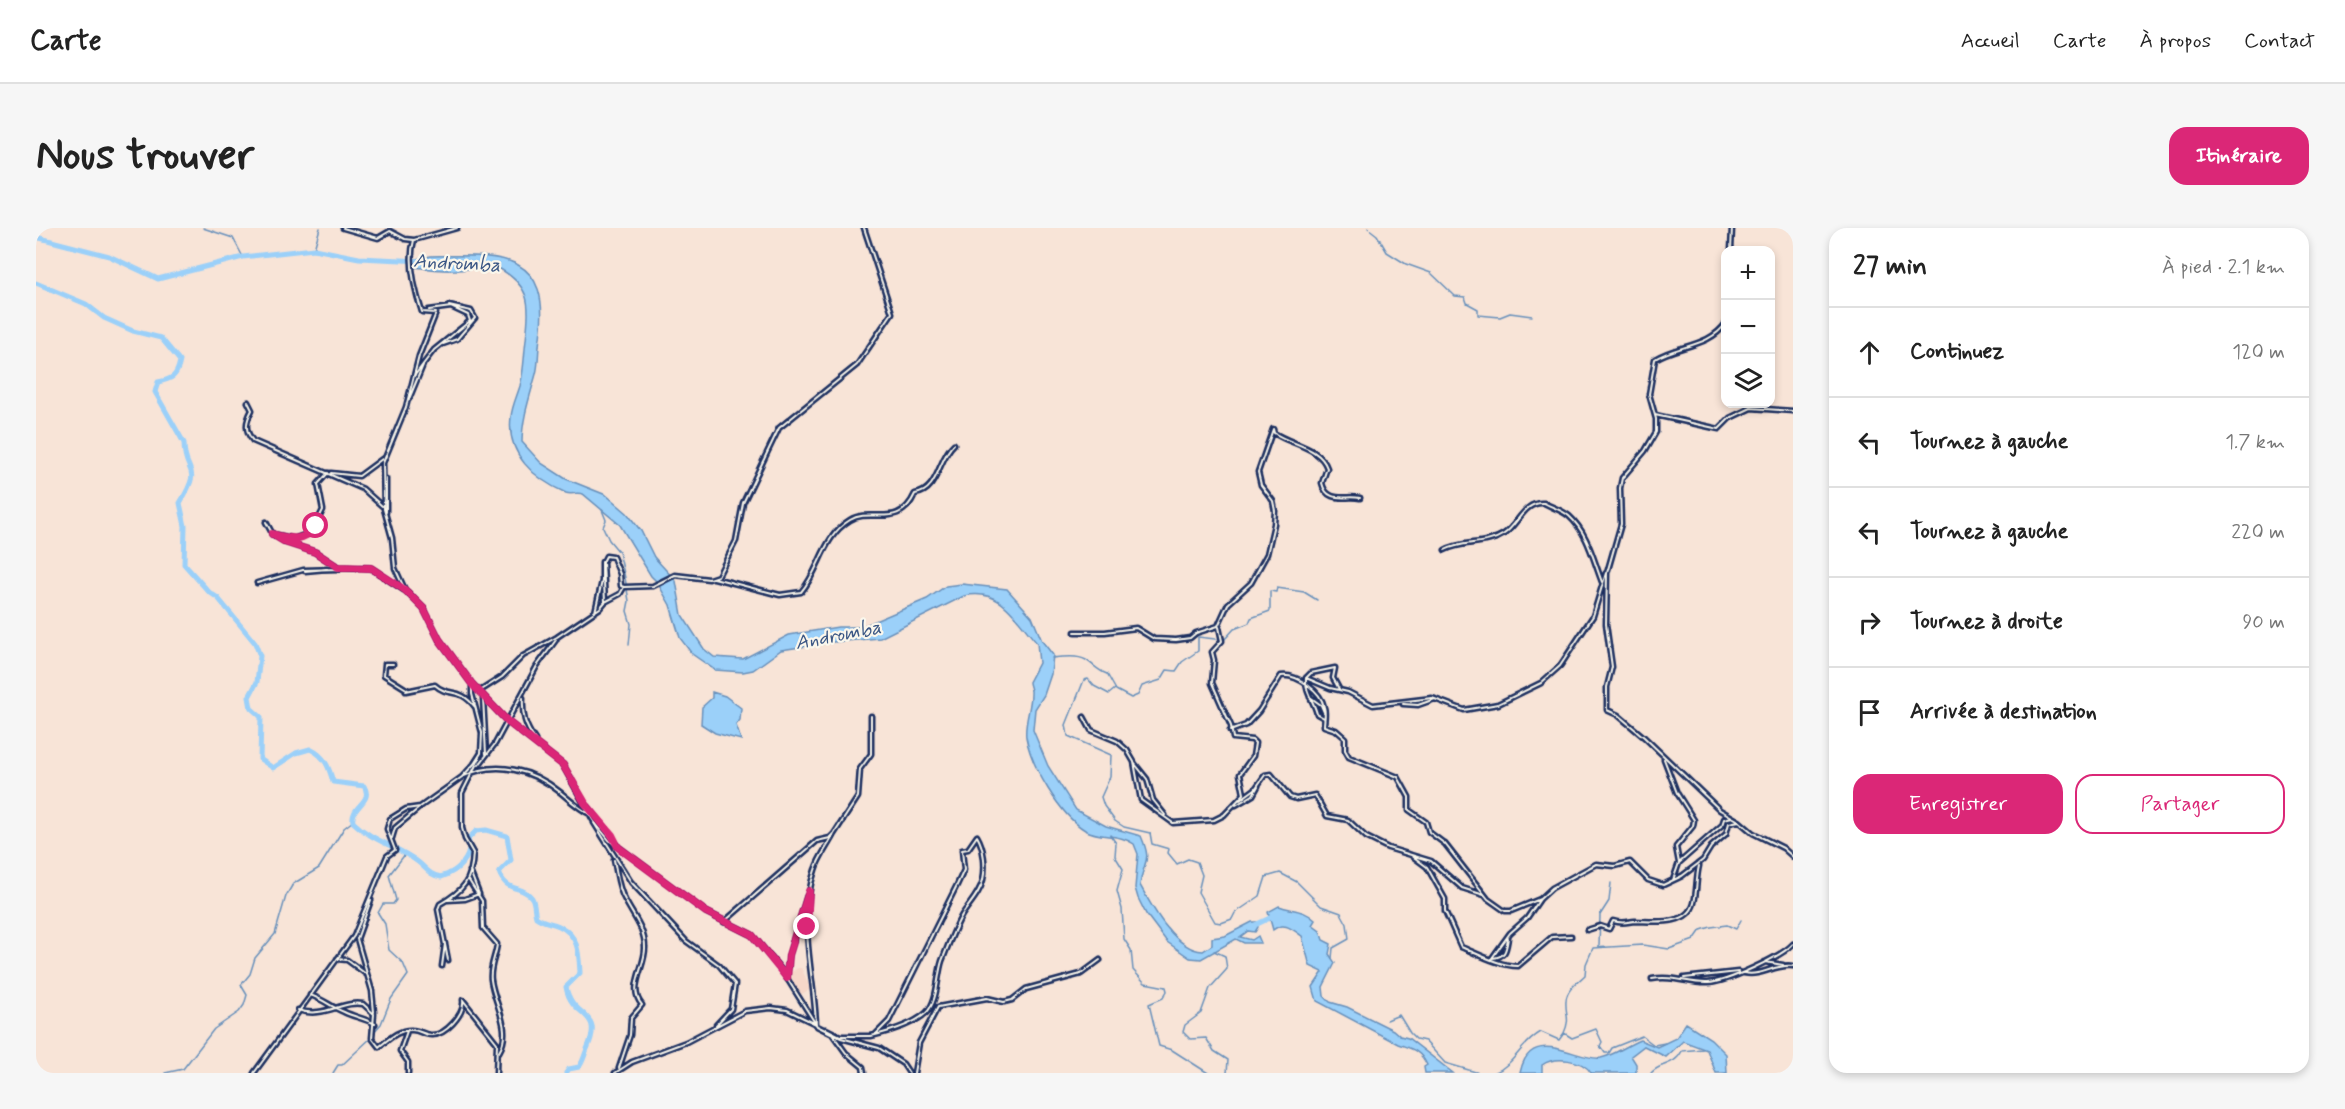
<!DOCTYPE html>
<html lang="fr">
<head>
<meta charset="utf-8">
<style>
	:root { --surface:#fff; --page:#f6f6f6; --text:#222; --muted:#767676; --line:#e0e0e0; --accent:#db2777 }
	body { margin:0; font-family:Mynerve,sans-serif; background:var(--page); color:var(--text) }
	.controls { position:absolute; right:18px; top:18px; display:grid; overflow:hidden; border-radius:12px; box-shadow:0 3px 9px #0003 }
	.controls button { width:54px; height:54px; display:grid; place-items:center; padding:0; border:0; border-bottom:2px solid var(--line); background:var(--surface); color:var(--text); font:30px sans-serif }
	.stop { position:absolute; width:18px; height:18px; margin:-14px; border:4px solid #db2777; border-radius:50%; background:#fff }
	.stop.end { background:#db2777; border-color:#fff; box-shadow:0 2px 6px #0008 }
	.list { margin:0; padding:0; list-style:none }
	h2 { display:flex; justify-content:space-between; align-items:center; height:78px; margin:0; padding:0 24px; font-size:26px }
	h2 small { font-size:20px; font-weight:400; color:var(--muted) }
	.list li { display:grid; grid-template-columns:39px 1fr auto; gap:18px; align-items:center; box-sizing:border-box; height:90px; padding:0 24px; border-top:2px solid var(--line) }
	.list b { display:block; font-size:22px; white-space:nowrap }
	.list em { font-size:20px; font-style:normal; color:var(--muted) }
	.actions { display:flex; gap:12px; padding:18px 24px }
	.actions a { flex:1; padding:14px 0; border:2px solid var(--accent); border-radius:18px; text-align:center; font-size:21px; color:var(--accent) }
	.actions .main { background:var(--accent); color:#fff }
	.icon { flex:none; width:33px; height:33px; fill:none; stroke:currentColor; stroke-width:2; stroke-linecap:round; stroke-linejoin:round }
	.map { position:relative; flex:none; width:1757px; height:845px; overflow:hidden; border-radius:18px }
	header { display:flex; align-items:center; gap:36px; box-sizing:border-box; height:84px; padding:0 30px; background:var(--surface); border-bottom:2px solid var(--line) }
	header strong { font-size:28px }
	nav { display:flex; gap:33px; margin-inline-start:auto; font-size:21px }
	.intro { display:flex; align-items:center; justify-content:space-between; box-sizing:border-box; height:144px; padding:0 36px }
	h1 { margin:0; font-size:42px }
	.button { padding:15px 27px; border-radius:18px; background:var(--accent); color:#fff; font-size:21px; font-weight:700 }
	main { display:flex; gap:36px; padding:0 36px }
	aside { flex:1; background:var(--surface); border-radius:18px; box-shadow:0 3px 9px #0003 }
	.map>svg:first-child { display:block }
	.built { fill:#f6d7c9 }
	.water { fill:#9bd0f9; stroke:#6890bb; stroke-width:1.5 }
	.lines { fill:none; stroke-linecap:round; stroke-linejoin:round }
	.stream { stroke:#6890bb; stroke-width:1.5 }
	.river { stroke:#9bd0f9; stroke-width:5 }
	.minor-casing { stroke:#1b2f5e; stroke-width:7 }
	.minor { stroke:#fbf7ec; stroke-width:2 }
	.route { stroke:#db2777; stroke-width:8 }
	.labels { text-anchor:middle; stroke-width:4.5; stroke-linejoin:round; paint-order:stroke }
	.water-label { font-size:20px; font-style:italic; fill:#3b5785; stroke:#fbf7ec }
</style>
</head>
<body>
<header>
<strong>Carte</strong>
<nav><a>Accueil</a><a>Carte</a><a>À propos</a><a>Contact</a></nav>
</header>
<div class="intro"><h1>Nous trouver</h1><a class="button">Itinéraire</a></div>
<main>
<div class="map">
<svg width="1757" height="845" viewBox="0 0 1757 845">
	<rect width="100%" height="100%" fill="#f8e4d7"/>
	<filter id="ink" filterUnits="userSpaceOnUse"><feTurbulence type="fractalNoise" baseFrequency=".0167" numOctaves="2"/><feDisplacementMap in="SourceGraphic" scale="12" xChannelSelector="R" yChannelSelector="G"/><feConvolveMatrix kernelMatrix="1 2 1 2 8 2 1 2 1" color-interpolation-filters="sRGB"/></filter>
	<g filter="url(#ink)">
		<path class="built" d="M762,740H765L775,761L764,767L753,750L754,745Z"/>
		<path class="water" d="M395,28C463,27 516,22 504,110C502,121 503,135 500,146C494,168 486,191 486,214L505,235L530,251L570,267L591,285L605,303L618,329L640,353L646,387L668,421L678,429L707,431L753,407L802,399H825L891,371L910,358L926,356L971,361L996,389L1006,413L1017,427L1015,446L1008,467L999,481L997,502L1012,538L1040,582L1070,598L1105,608C1117,636 1107,631 1104,657C1116,679 1139,722 1167,723L1176,717V710L1189,708L1216,694H1221L1222,699L1219,704L1212,703L1204,709L1216,712L1222,708L1225,715H1208L1200,711L1165,731L1154,730L1131,714L1110,686L1102,670L1099,660L1102,626L1098,616C1083,605 1065,611 1049,602C1024,587 995,538 990,509C988,494 996,478 995,463C995,460 993,457 993,454L1003,435L1001,415C980,392 966,359 928,368L844,410L797,414L745,422L717,442L707,444L679,442L656,426L644,410L634,377L621,354L615,348L584,297L547,266C541,264 535,267 530,265C498,251 470,226 475,189C476,178 481,168 484,158C488,143 488,127 490,112C494,74 496,57 457,37C423,43 414,44 379,39V31Z
			M676,464L689,468L705,480L704,492L700,497L705,512L679,505L665,496L666,479L676,470Z
			M1243,678C1256,683 1268,681 1279,692L1276,697L1284,703L1287,712L1295,716L1293,726L1299,735L1287,759L1288,768L1294,774L1311,779L1357,802L1364,808L1372,810L1417,845H1389L1388,839L1391,837C1384,822 1376,821 1362,816L1281,773L1277,759L1287,744L1274,738L1266,708C1256,701 1248,693 1237,702L1232,684Z
			M1650,795L1675,811L1690,826L1691,845H1680L1671,822L1647,813L1630,829L1608,818L1595,828L1600,836V845H1555C1547,831 1519,828 1506,837V845H1484C1494,795 1542,834 1565,830C1579,827 1591,817 1604,812L1621,819L1640,810Z"/>
		<g class="lines">
			<path class="stream" d="M167,0L197,10L207,29
				M1332,0L1341,7L1351,24L1370,36L1395,45L1419,68L1429,69L1431,75L1442,81V87L1464,89L1474,85L1496,88
				M278,21L284,0
				M566,282L570,292L567,299L573,312L583,324L589,350L593,373L591,383L595,396L593,417
				M1016,430C1026,429 1041,427 1050,432C1058,437 1062,443 1071,446L1080,462L1095,470L1102,467L1106,458L1125,452L1131,442L1140,443L1146,434L1162,423V409L1188,412L1198,401L1213,395L1215,390L1234,383V363L1240,364L1241,360L1268,364L1281,372
				M1079,461L1073,466L1058,458L1052,451L1048,452L1030,497L1032,508L1075,527L1074,549L1065,569L1068,578L1079,593L1088,599L1114,605L1116,616L1133,621L1132,625L1141,636L1152,631L1161,634L1166,647L1162,664L1179,694L1185,695L1196,691L1199,685L1224,668L1230,649L1244,645L1261,654L1285,678L1305,685L1311,696L1313,711L1297,720L1296,730
				M1074,607L1080,615L1079,628L1087,641L1081,663L1086,681L1088,711L1095,722L1097,742L1109,755L1130,759L1131,763L1127,770L1113,776L1123,818L1136,822L1172,845
				M1563,719L1564,687L1573,673L1575,655
				M1178,723L1189,728L1191,741L1174,760L1165,785L1149,797L1147,804L1154,811L1170,810L1178,823L1192,832L1191,845
				M1351,792L1363,787L1374,805L1380,811L1389,813L1409,835L1443,845
				M337,805L345,796L355,771L372,747L367,735L353,722L349,696L342,685L347,676H357L360,672L353,647L370,625
				M1528,805C1535,789 1529,788 1530,773C1530,762 1542,754 1549,747L1550,736L1557,720L1607,717L1633,721L1658,712L1665,702L1675,699L1691,697L1700,701L1705,692
				M129,845L147,841L178,801L203,784L208,777L211,767L205,757L214,746L219,730L239,706L250,668L257,656L283,640L308,600L317,593
				M297,845L302,837H306L336,809
				M1458,845C1479,836 1485,815 1505,804L1523,812L1528,805L1536,810L1560,801L1566,814L1564,818L1569,825H1573L1576,820L1606,808L1618,817L1629,815
				M1615,845C1625,834 1638,839 1646,823L1667,821"/>
			<path class="river" d="M0,9L73,28L122,51L207,29L278,21L323,30L386,33
				M0,55L50,76L68,90L97,103L125,110L144,133C141,148 137,151 122,154L119,164L148,215C148,249 168,235 144,275L149,298L148,336L173,364L182,370L219,415L224,428L221,454L213,469L215,480L225,489L224,531L237,540L260,525L274,521C289,528 293,539 297,554L328,558C338,574 314,578 317,594C336,613 361,618 382,634C390,640 393,647 405,649C421,644 438,629 432,611L440,603L450,602L471,608L475,632L463,644C470,665 487,657 496,670C499,675 498,683 500,689C508,695 514,694 523,698C543,707 543,726 544,745L530,759C536,792 569,781 551,821C548,828 547,834 543,839L533,841L530,845
				M1217,698L1238,688"/>
			<g class="minor-casing">
				<path id="minor" d="M307,0L342,10L354,3L369,11L378,12
					M421,0L378,12C372,33 379,63 386,84L400,85L383,128L370,179L347,235L348,281L356,310L359,340L369,362L388,381L403,411L436,456L472,494L527,537L557,592L573,612L670,684L716,707L747,744L781,798L805,810L843,820L867,836L873,845
					M1695,22L1696,0
					M1690,95C1674,119 1641,117 1619,131L1613,166L1620,191V204L1609,223L1586,250L1584,260L1585,296L1571,345L1570,396L1576,439L1571,459V482L1582,487L1608,509L1684,582L1703,593
					M407,116L421,111L439,90L435,83L413,78
					M379,147L398,122L434,93L432,87L415,79L393,82
					M373,171L387,137
					M212,174L216,182C210,193 208,202 217,213L327,261L346,278
					M1619,187L1683,201L1694,190L1715,180L1757,183
					M295,245L323,248L346,231
					M350,251V284
					M230,294L236,305
					M236,306L251,315L279,324L302,339L335,340L368,362
					M241,307L258,311L276,304L287,282L282,256L292,245
					M1409,322C1427,312 1450,318 1468,306C1482,297 1488,273 1508,275C1515,279 1526,282 1533,288C1552,305 1557,331 1566,354
					M269,343L291,341
					M678,350L744,367L765,364C785,341 786,309 814,292C835,279 863,302 879,266C903,263 902,230 918,216
					M221,355L267,342L303,341
					M569,374L584,366L588,359L617,358L639,347L673,351L682,348L700,313L707,275L743,200L821,137L856,85L828,0
					M559,384L566,353V334
					M1039,404H1069L1100,400L1118,411L1140,412L1154,410L1160,405L1182,398L1192,376L1215,355L1231,326L1238,296L1239,283L1237,273L1225,257L1222,244L1237,201L1238,205C1256,217 1284,219 1291,240L1286,255C1291,276 1310,267 1324,270
					M357,436H349L348,447L372,462
					M1270,450L1294,460L1312,464L1337,477L1396,470L1428,482L1462,476L1505,455L1524,438L1557,388L1570,345
					M370,463L399,457C413,470 423,458 439,479
					M444,463L466,449L487,428L521,409L564,380L569,374L567,334L570,328L577,329L584,346L585,358L588,359
					M447,469L450,526
					M1274,469L1285,477L1288,484
					M487,470C486,487 489,498 499,512
					M1367,476L1382,477L1399,471
					M1048,489L1055,502L1081,513L1091,522L1098,534L1105,572L1137,595L1178,592L1188,587L1208,566L1204,546L1217,528L1219,515L1216,512L1197,510L1195,498L1176,455L1178,432L1176,424L1186,413L1183,399
					M1288,490L1281,486C1278,473 1269,465 1270,450L1275,445L1299,440L1297,450L1303,461
					M1194,503L1210,497L1223,483L1245,448C1261,446 1285,463 1288,479C1290,485 1288,492 1288,498L1300,502L1309,510V522L1313,529L1362,549L1373,569V582L1390,594L1393,604L1409,616L1452,671L1469,683H1475L1504,671
					M1628,531L1641,565L1658,592L1657,598L1640,619L1643,635L1637,652
					M1099,536L1111,551L1117,572L1129,587
					M443,537L459,516L501,438L520,412
					M428,548C461,532 497,542 524,564C534,572 543,581 554,586
					M1204,572L1219,561L1229,547L1235,546L1254,569L1260,571L1279,567L1291,588L1312,592L1330,609L1352,620L1395,633L1426,660L1448,667
					M1200,577L1217,567L1222,558
					M553,580L580,616
					M558,595L595,654L650,713L683,737L699,756L695,781L680,797
					M356,610L359,600L383,580
					M1375,627L1391,639L1409,671V683L1425,719C1442,726 1464,738 1482,738L1516,709L1535,708
					M578,632C581,645 582,661 589,672C597,688 609,701 609,719C610,738 591,760 606,777L595,790L594,807L583,840
					M1643,635L1686,597L1688,591L1696,589
					M432,651L446,673L447,700L461,716C460,728 453,739 455,752C458,776 477,801 463,824
					M335,672L321,711L336,763L338,784
					M412,672L429,671L443,666L434,643
					M688,694L781,613L794,610L798,606L822,569L824,541L835,526V488
					M1551,702L1564,698L1573,701L1577,693C1587,696 1590,694 1599,693C1616,693 1652,699 1658,675C1661,663 1660,650 1663,638
					M1456,730L1474,705L1491,690L1504,671L1516,660L1560,636L1579,638L1594,634L1612,652L1627,657L1646,648L1667,632L1675,619L1690,606L1693,595L1703,593L1717,605L1747,620L1757,629
					M1456,730C1470,729 1470,722 1472,710
					M301,731L311,732L330,746
					M412,732L402,681L404,676C427,663 436,653 437,625L429,611L426,600V565L443,531
					M1729,734L1747,737
					M406,738L409,716
					M1708,745C1726,749 1740,735 1757,738
					M751,749L753,727L771,668
					M1648,750L1702,744
					M1616,751C1637,747 1653,756 1672,755C1691,754 1745,729 1757,716
					M274,767C287,771 295,779 308,784C318,789 328,790 339,796
					M262,782C287,791 307,772 327,776L338,786L336,810L343,819C353,811 363,801 376,802C383,802 388,807 395,807C409,808 429,786 427,772L461,815L460,845
					M790,801L804,808H835C852,804 877,797 890,785C902,774 901,748 906,733C912,718 918,701 926,687C934,675 944,665 947,652C950,638 948,620 941,608L932,621L926,622L928,642L921,657L853,793L839,807
					M371,803L364,823L372,834V845
					M797,807L810,825L827,839L828,845
					M218,845L318,708L351,628L359,622L351,601L354,591L370,581L384,579L426,549L438,536L445,525L446,505L436,466V456
					M579,845L596,834L650,814L709,783L735,780L751,782L780,796C778,744 761,693 779,642C783,629 792,618 798,606
					M878,845L883,815L902,779L951,770L968,774L976,772L990,761L1045,746L1064,732"/>
			</g>
			<use href="#minor" class="minor"/>
		</g>
	</g>
	<g class="lines" filter="url(#ink)">
		<path class="route" d="M280,298C268,315 254,311 236,306L251,315L279,324L302,339L335,340L369,362L388,381L403,411L436,456L472,494L527,537L549,575L576,607L582,619L670,684L716,707L751,750L753,727L773,663L771,699"/>
	</g>
	<g class="labels">
		<g class="water-label">
			<text transform="translate(421 34) rotate(3)" y="7">Andromba</text>
			<text transform="translate(802 406) rotate(-11)" y="7">Andromba</text>
		</g>
	</g>
</svg>
<div class="controls">
<button>+</button>
<button>−</button>
<button><svg class="icon" aria-label="layers" viewBox="0 0 24 24"><path d="M12 4l9 5-9 5-9-5zM3 14l9 5 9-5"/></svg></button>
</div>
<div class="stop" style="left:280px;top:298px"></div>
<div class="stop end" style="left:771px;top:699px"></div>
</div>
<aside>
<h2>27 min<small>À pied · 2.1 km</small></h2>
<ul class="list">
<li><svg class="icon" aria-label="ahead" viewBox="0 0 24 24"><path d="M12 20V5M6 11l6-6 6 6"/></svg><div><b>Continuez</b></div><em>120 m</em></li>
<li><svg class="icon" aria-label="left" viewBox="0 0 24 24"><path d="M17 20v-9H6M10 6l-5 5 5 5"/></svg><div><b>Tournez à gauche</b></div><em>1.7 km</em></li>
<li><svg class="icon" aria-label="left" viewBox="0 0 24 24"><path d="M17 20v-9H6M10 6l-5 5 5 5"/></svg><div><b>Tournez à gauche</b></div><em>220 m</em></li>
<li><svg class="icon" aria-label="right" viewBox="0 0 24 24"><path d="M7 20v-9h11M14 6l5 5-5 5"/></svg><div><b>Tournez à droite</b></div><em>90 m</em></li>
<li><svg class="icon" aria-label="arrive" viewBox="0 0 24 24"><path d="M6 21V4h12l-3 4 3 4H6"/></svg><div><b>Arrivée à destination</b></div></li>
</ul>
<div class="actions"><a class="main">Enregistrer</a><a>Partager</a></div>
</aside>
</main>
</body>
</html>
